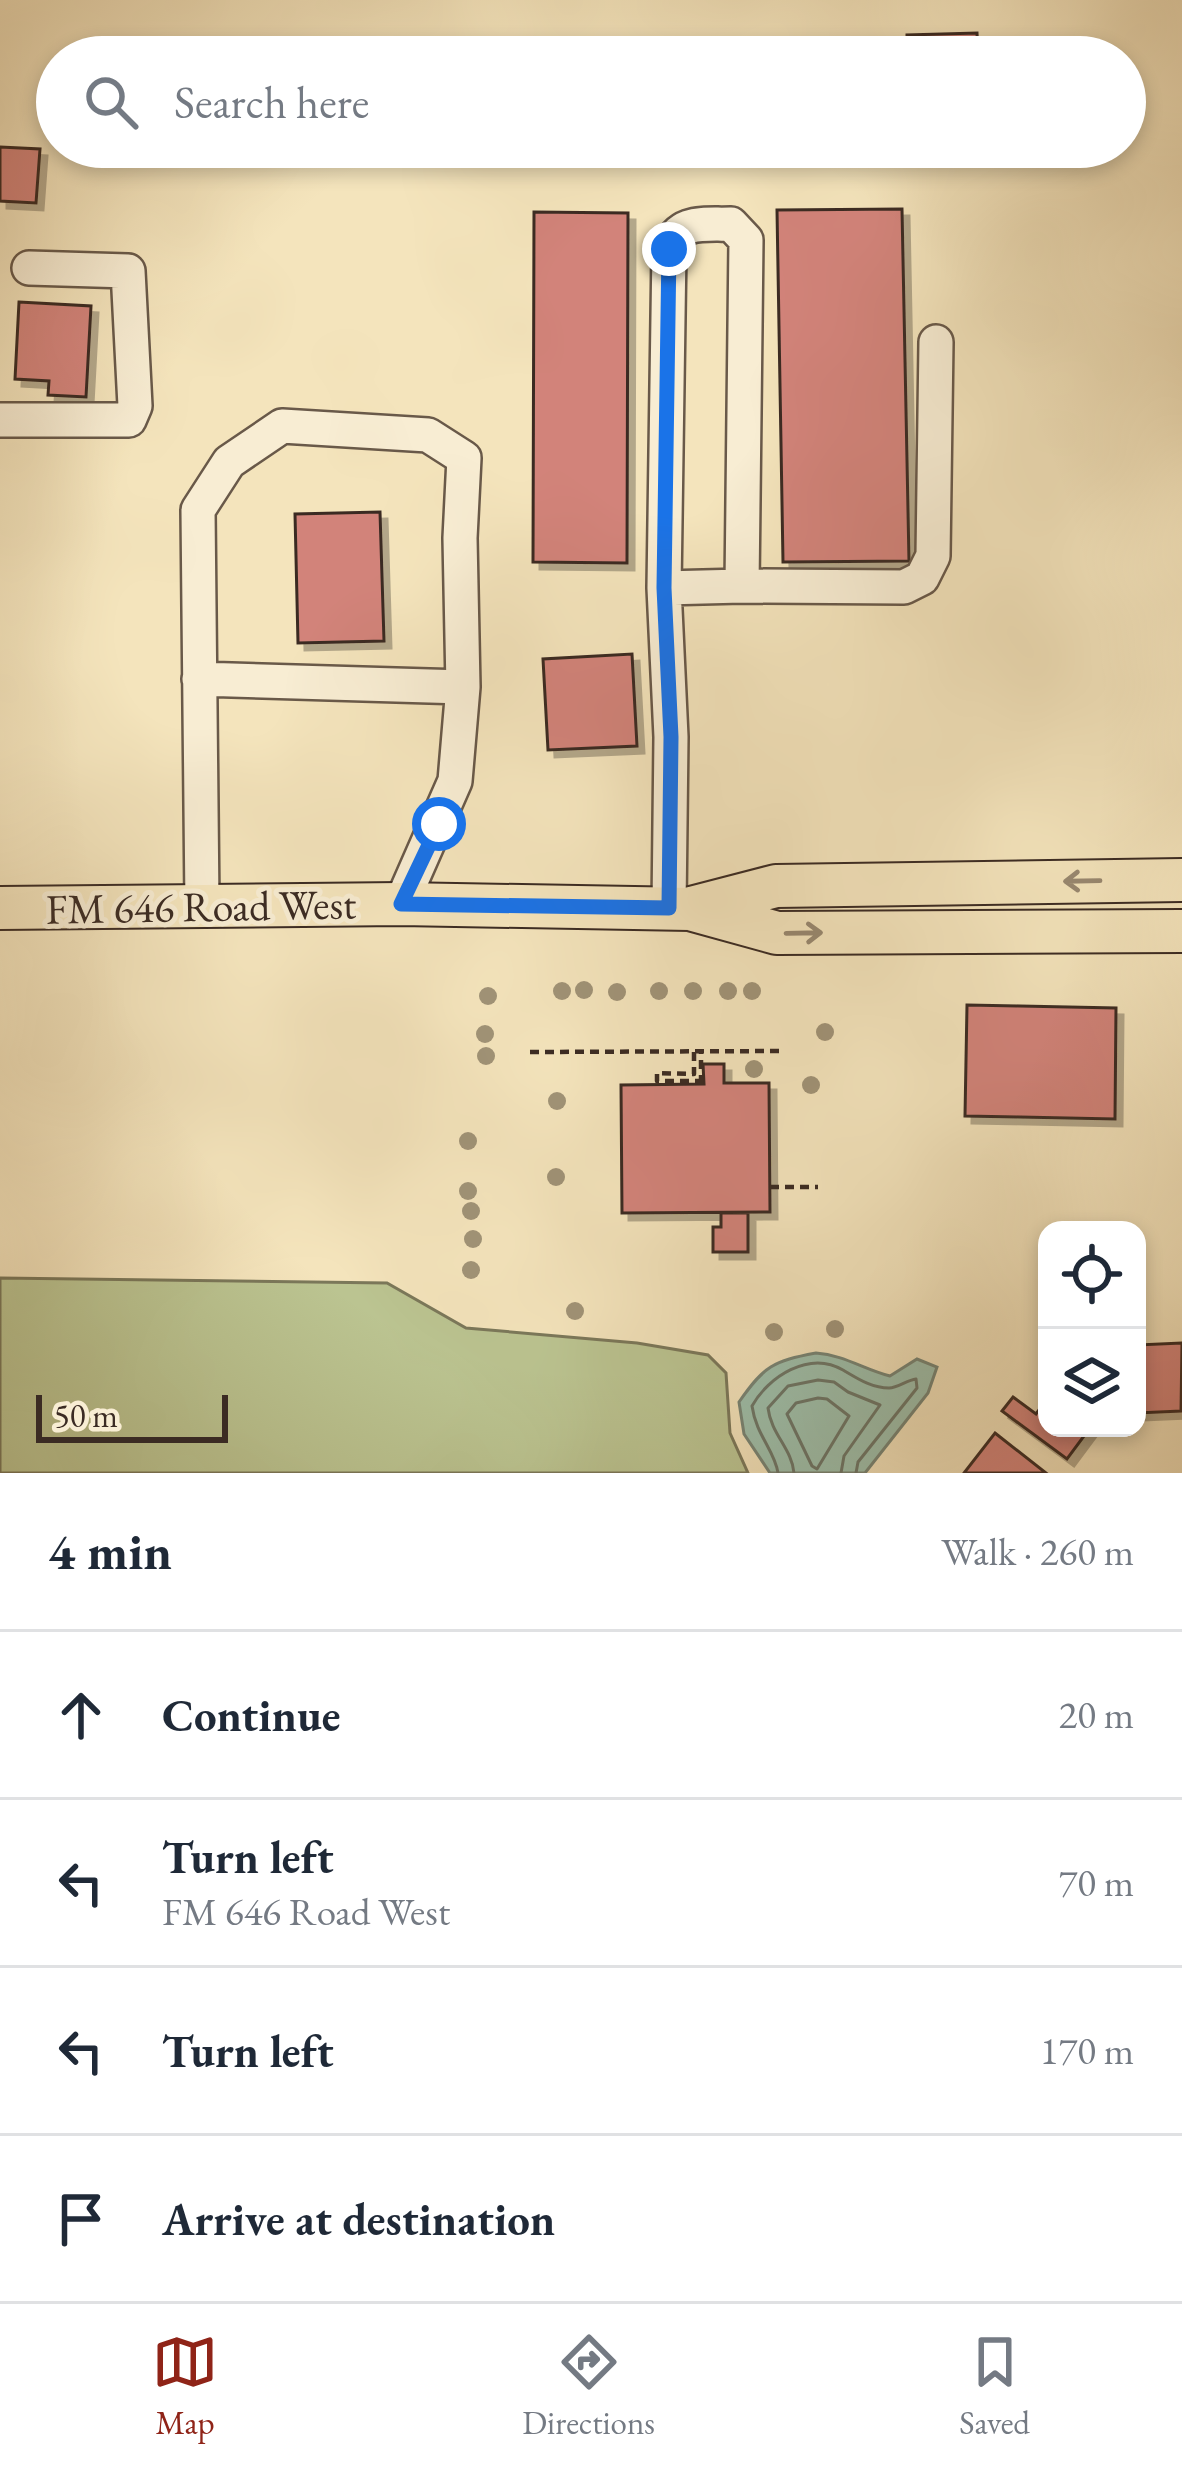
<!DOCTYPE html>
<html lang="en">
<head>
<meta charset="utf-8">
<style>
	:root { --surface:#fff; --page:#f2f2f3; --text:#1f2937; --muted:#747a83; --line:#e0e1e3; --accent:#8f2418 }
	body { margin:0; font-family:"EB Garamond",serif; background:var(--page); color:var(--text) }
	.controls { position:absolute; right:36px; bottom:36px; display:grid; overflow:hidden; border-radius:24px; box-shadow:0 6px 18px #0003 }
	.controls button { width:108px; height:108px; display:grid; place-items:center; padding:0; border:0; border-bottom:3px solid var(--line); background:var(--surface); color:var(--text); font:60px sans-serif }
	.scale { position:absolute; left:36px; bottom:30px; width:192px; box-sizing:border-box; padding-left:12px; border:6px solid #3b2b23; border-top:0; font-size:33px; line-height:42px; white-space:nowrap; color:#3b2b23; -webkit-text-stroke:9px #f8edd3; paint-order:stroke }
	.stop { position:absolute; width:36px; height:36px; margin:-27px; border:9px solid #1a73e8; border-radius:50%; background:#fff }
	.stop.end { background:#1a73e8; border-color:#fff; box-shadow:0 3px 12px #0008 }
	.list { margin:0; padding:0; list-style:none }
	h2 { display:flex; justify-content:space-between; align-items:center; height:156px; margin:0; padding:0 48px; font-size:51px }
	h2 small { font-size:39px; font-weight:400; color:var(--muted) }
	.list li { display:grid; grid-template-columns:78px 1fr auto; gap:36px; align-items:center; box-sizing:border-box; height:168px; padding:0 48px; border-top:3px solid var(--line) }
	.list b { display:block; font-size:45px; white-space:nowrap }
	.list p { margin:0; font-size:39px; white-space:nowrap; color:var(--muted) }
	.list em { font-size:39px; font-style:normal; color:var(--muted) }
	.icon { flex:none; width:66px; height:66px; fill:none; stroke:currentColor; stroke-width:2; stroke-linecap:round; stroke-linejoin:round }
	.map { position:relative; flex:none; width:1182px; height:1473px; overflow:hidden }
	.search { position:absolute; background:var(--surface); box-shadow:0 6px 18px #0003; left:36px; right:36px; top:36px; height:132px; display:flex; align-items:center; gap:30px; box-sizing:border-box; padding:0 42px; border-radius:66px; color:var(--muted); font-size:45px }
	.sheet { height:828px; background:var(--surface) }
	nav { display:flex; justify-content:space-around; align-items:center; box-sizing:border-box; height:168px; border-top:3px solid var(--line); background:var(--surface); font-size:33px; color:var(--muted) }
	nav a { display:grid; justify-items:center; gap:6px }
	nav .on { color:var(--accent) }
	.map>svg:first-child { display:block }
	.green { fill:#bbc491; stroke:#7b785a; stroke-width:3 }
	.water { fill:#9dbfab; stroke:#768475; stroke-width:3 }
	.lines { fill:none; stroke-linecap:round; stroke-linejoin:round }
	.shore { stroke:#6c7567; stroke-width:3 }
	.building { fill:#d2837a; stroke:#3b2b23; stroke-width:3; filter:url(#shadow) }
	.minor-casing { stroke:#695949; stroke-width:38 }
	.major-casing { stroke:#3b2b23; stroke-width:46 }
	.path { stroke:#3b2b23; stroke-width:4.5; stroke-dasharray:9 6; stroke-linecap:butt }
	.minor { stroke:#f8edd3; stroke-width:33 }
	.major { stroke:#f4e4bc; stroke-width:42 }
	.tree { fill:#a09377 }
	.oneway { stroke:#988870 }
	.route { stroke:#1a73e8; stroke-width:15 }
	.labels { text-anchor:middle; stroke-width:10; stroke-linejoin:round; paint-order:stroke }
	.street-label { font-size:42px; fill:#3b2b23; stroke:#f8edd3 }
</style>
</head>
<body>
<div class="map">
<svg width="1182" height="1473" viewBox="0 0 1182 1473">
	<defs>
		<filter id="shadow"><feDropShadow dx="7" dy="7" stdDeviation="0" flood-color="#0004"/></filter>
	</defs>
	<rect width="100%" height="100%" fill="#f4e4bc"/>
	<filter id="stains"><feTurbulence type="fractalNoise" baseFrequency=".00167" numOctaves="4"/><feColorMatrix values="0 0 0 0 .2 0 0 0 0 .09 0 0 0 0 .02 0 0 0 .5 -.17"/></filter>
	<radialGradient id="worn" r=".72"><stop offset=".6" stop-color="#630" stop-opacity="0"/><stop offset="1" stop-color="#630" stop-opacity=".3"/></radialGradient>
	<path class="green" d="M0,1278L387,1283L466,1328L637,1343L708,1355L726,1373L730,1433L748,1473H0Z"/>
	<path class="water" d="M816,1353C844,1355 863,1369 890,1376L917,1359L937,1367L928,1393L865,1473H770L744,1434L739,1402C764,1366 773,1361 816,1353Z"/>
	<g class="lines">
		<path class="shore" d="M818,1398L827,1399L849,1416L817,1469L812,1466L787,1414L796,1403Z
			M778,1473C775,1451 756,1435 752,1406C768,1377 809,1350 843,1370C857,1378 871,1388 889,1388C898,1388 907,1380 916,1379L917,1388L858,1462L856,1473
			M794,1473C792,1449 771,1434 768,1408L788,1386L818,1380L834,1382L848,1392L880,1405L844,1456L841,1473"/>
	</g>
	<path class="building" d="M977,33L978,57H907V35Z
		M0,147L40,149L36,203L0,201Z
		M902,209L909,561L783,562L777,210Z
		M534,212L628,213L627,563L533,562Z
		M19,302L91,306L86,397L48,395L49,381L15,379Z
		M380,512L384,641L298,643L295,514Z
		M632,654L637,746L548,750L543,659Z
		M967,1005L1116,1008L1115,1119L965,1116Z
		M703,1064H724V1083H769L770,1212L622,1213L621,1085L704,1084Z
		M721,1213H748V1252H713V1227H721Z
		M1137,1328L1138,1345L1182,1343L1181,1411L1137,1413Z
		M1013,1397L1036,1414L1047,1399V1428H1090L1067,1459L1002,1411Z
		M995,1433L1046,1473H964Z"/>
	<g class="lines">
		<g class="minor-casing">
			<path id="minor" d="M0,420H129L135,406L128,271L29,268
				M742,586L904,587L922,578L933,556L936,342
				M664,588L742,586L746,240L731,224C704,225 679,219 669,249L664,588L671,737L669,908
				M199,679L463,687
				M202,905L198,510L229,462L282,426L428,435L464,458L460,538L463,687L455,781L401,904"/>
		</g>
		<g class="major-casing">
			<path id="major" d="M0,908L401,904L690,909L777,933L1182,931
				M691,908L776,886L1182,880"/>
		</g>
		<path class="path" d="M530,1052L784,1051
			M694,1052V1074L657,1073V1081H701
			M701,1084V1052
			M770,1187H818"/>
		<use href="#minor" class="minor"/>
		<use href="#major" class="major"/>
	</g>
	<g class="tree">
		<circle cx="584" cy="990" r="9"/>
		<circle cx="562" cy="991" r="9"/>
		<circle cx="659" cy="991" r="9"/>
		<circle cx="693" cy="991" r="9"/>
		<circle cx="728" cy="991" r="9"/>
		<circle cx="752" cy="991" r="9"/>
		<circle cx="617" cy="992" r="9"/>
		<circle cx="488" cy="996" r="9"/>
		<circle cx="825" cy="1032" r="9"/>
		<circle cx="485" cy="1034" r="9"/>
		<circle cx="486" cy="1056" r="9"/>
		<circle cx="754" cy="1069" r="9"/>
		<circle cx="811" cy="1085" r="9"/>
		<circle cx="557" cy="1101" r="9"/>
		<circle cx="468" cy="1141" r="9"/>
		<circle cx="556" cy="1177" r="9"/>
		<circle cx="468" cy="1191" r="9"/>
		<circle cx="471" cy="1211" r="9"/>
		<circle cx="473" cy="1239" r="9"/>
		<circle cx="471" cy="1270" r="9"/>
		<circle cx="575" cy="1311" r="9"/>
		<circle cx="835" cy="1329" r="9"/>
		<circle cx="774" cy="1332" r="9"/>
	</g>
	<defs><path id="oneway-shaft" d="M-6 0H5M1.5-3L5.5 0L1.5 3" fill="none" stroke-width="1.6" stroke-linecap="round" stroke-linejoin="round" transform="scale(3)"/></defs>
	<g class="oneway">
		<use href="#oneway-shaft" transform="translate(1082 881) rotate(179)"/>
		<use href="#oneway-shaft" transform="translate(804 933) rotate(-1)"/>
	</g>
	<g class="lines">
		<path class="route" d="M439,824L401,904L669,908L671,737L664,588L669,249"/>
	</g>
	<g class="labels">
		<g class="street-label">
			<text transform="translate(201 906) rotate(-1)" y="15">FM 646 Road West</text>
		</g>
	</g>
	<rect width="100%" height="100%" filter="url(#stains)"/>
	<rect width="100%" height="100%" fill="url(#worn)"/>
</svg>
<div class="controls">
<button><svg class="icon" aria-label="locate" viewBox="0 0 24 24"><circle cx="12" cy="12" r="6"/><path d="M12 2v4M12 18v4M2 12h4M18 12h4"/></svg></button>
<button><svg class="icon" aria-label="layers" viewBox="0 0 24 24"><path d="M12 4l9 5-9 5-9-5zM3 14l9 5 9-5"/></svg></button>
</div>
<div class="scale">50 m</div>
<div class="stop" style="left:439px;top:824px"></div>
<div class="stop end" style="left:669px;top:249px"></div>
<div class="search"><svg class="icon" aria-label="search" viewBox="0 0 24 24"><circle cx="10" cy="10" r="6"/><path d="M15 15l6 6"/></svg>Search here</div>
</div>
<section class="sheet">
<h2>4 min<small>Walk · 260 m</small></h2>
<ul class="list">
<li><svg class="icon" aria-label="ahead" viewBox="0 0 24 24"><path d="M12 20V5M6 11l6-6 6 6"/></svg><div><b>Continue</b></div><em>20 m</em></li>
<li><svg class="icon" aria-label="left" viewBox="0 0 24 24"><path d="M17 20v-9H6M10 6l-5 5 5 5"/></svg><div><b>Turn left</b><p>FM 646 Road West</p></div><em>70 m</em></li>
<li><svg class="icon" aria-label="left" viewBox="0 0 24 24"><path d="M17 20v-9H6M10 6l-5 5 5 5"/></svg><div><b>Turn left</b></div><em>170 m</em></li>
<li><svg class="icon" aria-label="arrive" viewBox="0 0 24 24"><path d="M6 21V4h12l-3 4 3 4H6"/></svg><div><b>Arrive at destination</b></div></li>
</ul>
</section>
<nav>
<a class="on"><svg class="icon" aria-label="map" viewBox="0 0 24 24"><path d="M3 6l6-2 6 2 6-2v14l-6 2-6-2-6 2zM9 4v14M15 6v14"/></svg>Map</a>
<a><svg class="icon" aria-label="directions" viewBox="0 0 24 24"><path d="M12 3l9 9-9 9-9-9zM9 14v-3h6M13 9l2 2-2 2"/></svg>Directions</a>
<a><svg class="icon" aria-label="saved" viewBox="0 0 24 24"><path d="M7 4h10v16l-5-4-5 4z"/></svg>Saved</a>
</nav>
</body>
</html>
